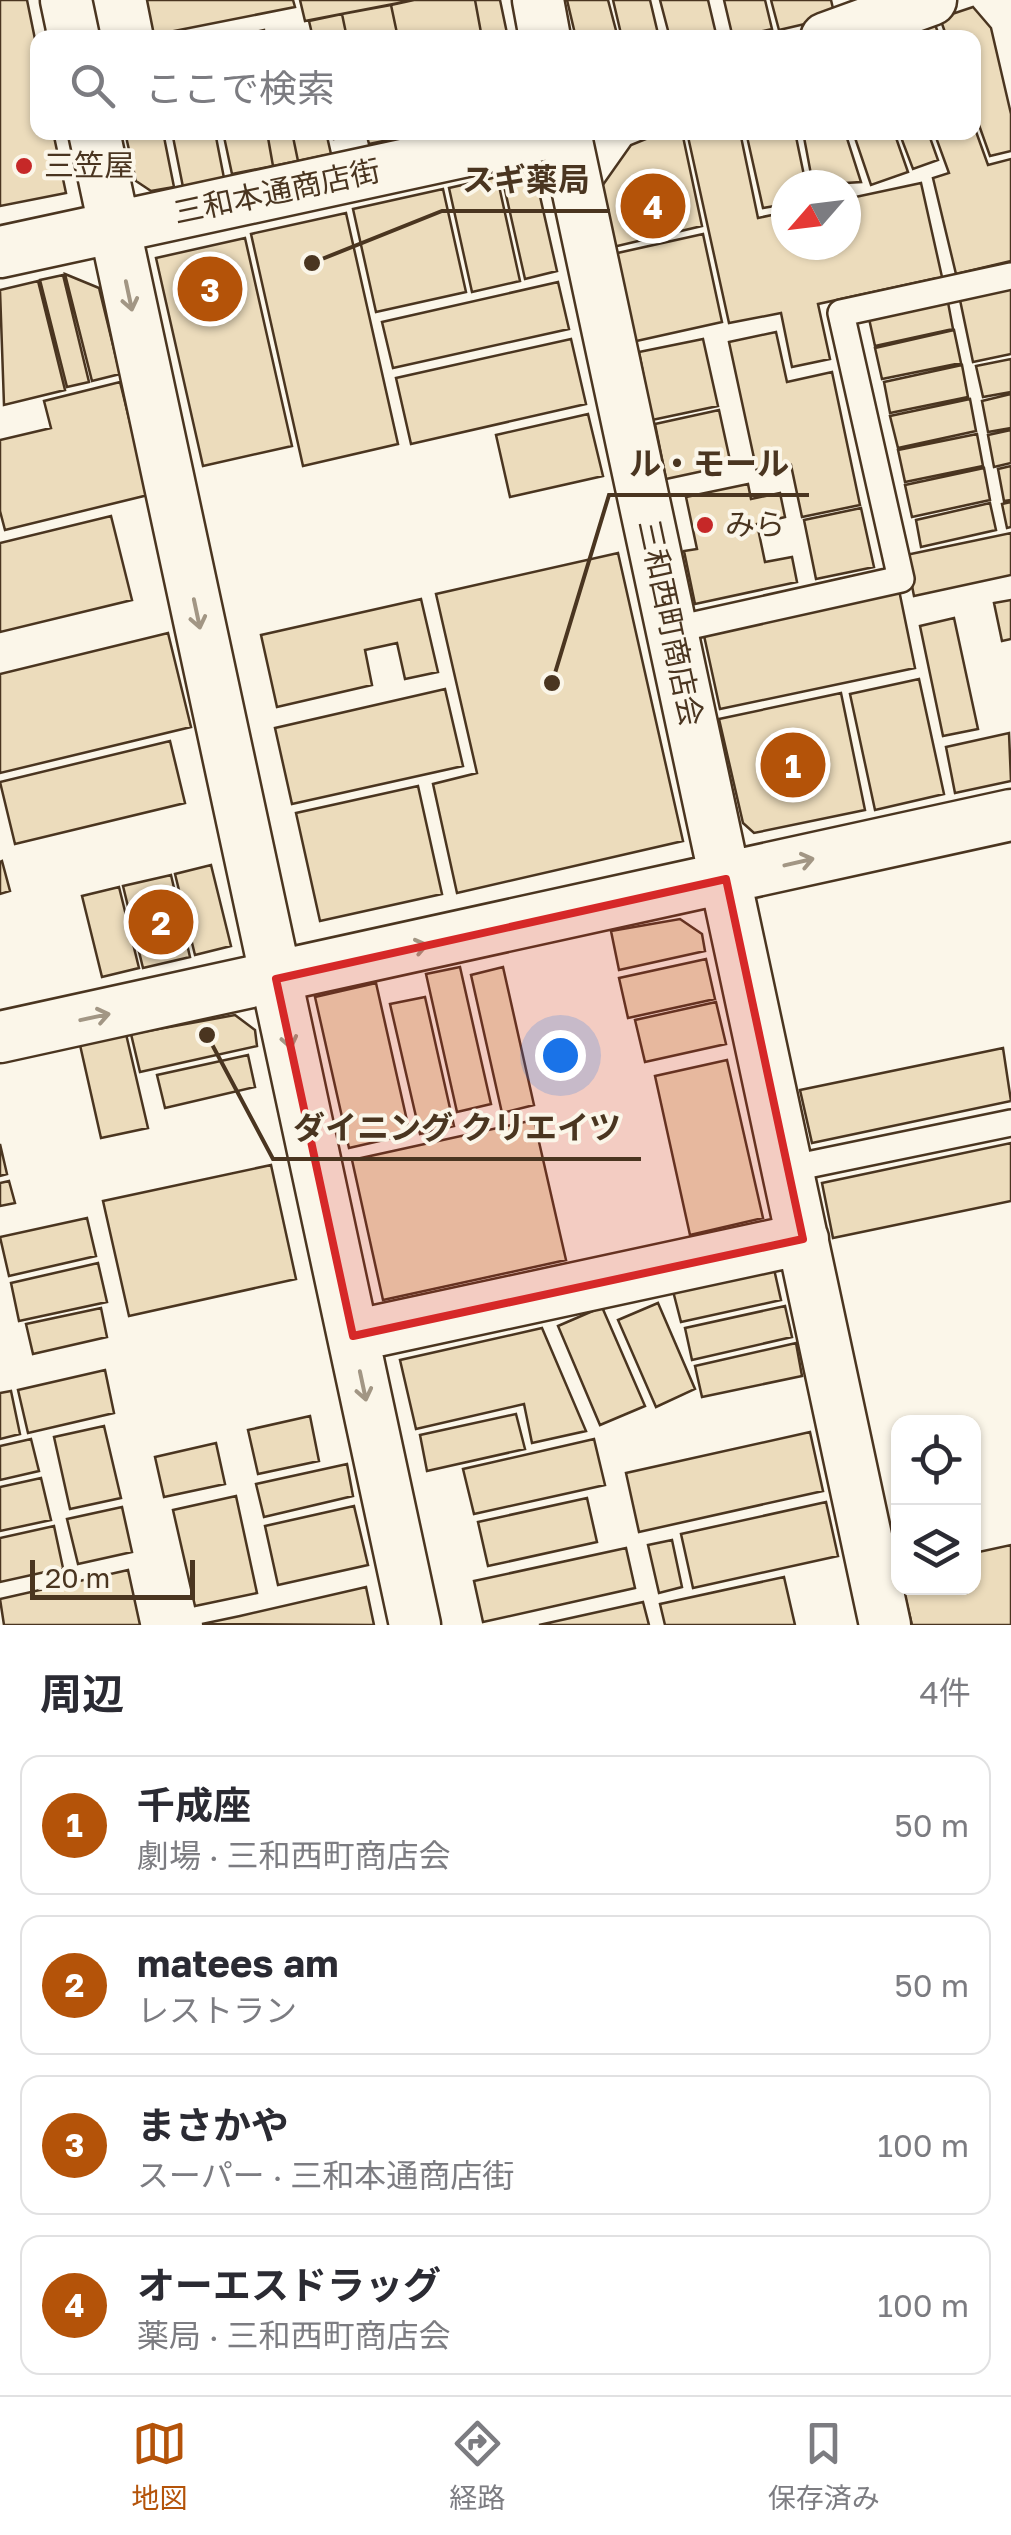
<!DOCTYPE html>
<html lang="ja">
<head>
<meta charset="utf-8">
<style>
	:root { --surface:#fff; --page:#f2f2f3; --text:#2b2b33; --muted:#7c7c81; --line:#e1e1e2; --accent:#b45309 }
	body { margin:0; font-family:"Golos Text","Noto Sans JP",sans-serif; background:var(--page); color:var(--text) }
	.controls { position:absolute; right:30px; bottom:30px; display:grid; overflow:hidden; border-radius:20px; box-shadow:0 2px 8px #0004 }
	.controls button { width:90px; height:90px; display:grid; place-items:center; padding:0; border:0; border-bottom:2px solid var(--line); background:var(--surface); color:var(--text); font:50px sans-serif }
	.compass { position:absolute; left:771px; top:170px; width:90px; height:90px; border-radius:50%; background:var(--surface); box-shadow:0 2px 8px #0004; rotate:242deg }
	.scale { position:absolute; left:30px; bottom:25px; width:165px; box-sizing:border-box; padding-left:10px; border:5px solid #4a3520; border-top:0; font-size:28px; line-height:35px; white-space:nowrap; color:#4a3520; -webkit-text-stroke:8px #fbf6e9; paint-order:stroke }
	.you { position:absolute; left:560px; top:1055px; width:35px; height:35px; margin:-25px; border:8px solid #fff; border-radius:50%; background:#1a73e8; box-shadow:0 0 0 15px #1a73e833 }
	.badge { display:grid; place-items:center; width:65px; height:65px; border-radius:50%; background:var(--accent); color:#fff; font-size:32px; font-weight:700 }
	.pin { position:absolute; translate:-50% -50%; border:5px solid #fff; box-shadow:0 2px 10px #0006 }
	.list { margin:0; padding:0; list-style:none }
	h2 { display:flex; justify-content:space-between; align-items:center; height:130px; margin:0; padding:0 40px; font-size:42px }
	h2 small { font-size:32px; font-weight:400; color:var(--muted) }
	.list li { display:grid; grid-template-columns:65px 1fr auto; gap:30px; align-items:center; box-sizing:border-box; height:140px; margin:0 20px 20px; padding:0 20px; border:2px solid var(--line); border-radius:20px }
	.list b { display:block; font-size:38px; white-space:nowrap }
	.list p { margin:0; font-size:32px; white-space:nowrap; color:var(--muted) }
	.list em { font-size:32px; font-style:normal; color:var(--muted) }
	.icon { flex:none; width:55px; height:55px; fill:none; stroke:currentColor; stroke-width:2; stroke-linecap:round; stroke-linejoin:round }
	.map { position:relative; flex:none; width:1011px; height:1625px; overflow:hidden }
	.search { position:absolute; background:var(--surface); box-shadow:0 2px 8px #0004; left:30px; right:30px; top:30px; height:110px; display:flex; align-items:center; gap:25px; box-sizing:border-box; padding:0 35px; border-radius:20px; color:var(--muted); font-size:38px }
	.sheet { height:770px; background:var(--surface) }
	nav { display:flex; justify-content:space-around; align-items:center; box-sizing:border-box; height:140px; border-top:2px solid var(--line); background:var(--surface); font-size:28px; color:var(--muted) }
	nav a { display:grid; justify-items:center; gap:5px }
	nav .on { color:var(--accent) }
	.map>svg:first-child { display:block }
	.building { fill:#ecdcbc; stroke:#4a3520; stroke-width:2.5 }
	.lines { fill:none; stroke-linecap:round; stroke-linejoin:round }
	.lane-casing { stroke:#4a3520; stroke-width:30 }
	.street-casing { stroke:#4a3520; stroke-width:55 }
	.lane { stroke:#fbf6e9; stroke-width:25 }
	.street { stroke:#fbf6e9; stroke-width:50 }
	.oneway { stroke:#a29684 }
	.marked { fill:#d62828; fill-opacity:0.2; stroke:#d62828; stroke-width:8; stroke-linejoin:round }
	.poi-dot { fill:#c62828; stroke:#fbf6e9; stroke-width:4 }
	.labels { text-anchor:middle; stroke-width:8; stroke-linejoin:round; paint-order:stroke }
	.poi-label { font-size:30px; fill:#4a3520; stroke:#fbf6e9; text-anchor:start }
	.street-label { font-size:30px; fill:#4a3520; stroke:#fbf6e9 }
	.leader { fill:none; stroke:#4a3520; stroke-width:4 }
	.callout-dot { fill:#4a3520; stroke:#fbf6e9; stroke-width:4 }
	.callout-label { font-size:32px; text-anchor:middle; font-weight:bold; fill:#4a3520; stroke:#fbf6e9; stroke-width:8; stroke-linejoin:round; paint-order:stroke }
</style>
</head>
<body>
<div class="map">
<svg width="1011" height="1625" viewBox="0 0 1011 1625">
	<rect width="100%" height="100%" fill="#fbf6e9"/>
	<path class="building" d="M0,0H27L38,54V132H53L66,193L0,206Z
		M147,0H293L295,7L154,35Z
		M300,0H414L305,21Z
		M414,0H475L482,38H398L391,5Z
		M475,0H500L508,38H482Z
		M567,0H608L618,38H576Z
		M613,0H650L659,38H622Z
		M660,0H708L717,38H670Z
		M724,0H765L772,29L733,38Z
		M771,0H831L835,17L779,30Z
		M391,5L398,38H347L342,14Z
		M973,7L991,28L1011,114V151L990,156L974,111V38H947L940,18Z
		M342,14L347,38H313L309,21Z
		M933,19L940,38H898Z
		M264,30L265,38H227Z
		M974,126L988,165L1011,159V261L956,274L933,178L949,173L934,132H974Z
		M125,132H163L174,187L151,191L136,181Z
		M172,132H215L224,178L183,187Z
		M223,132H267L273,166L232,174Z
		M267,132H292L298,161L273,166Z
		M292,132H326L331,154L298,161Z
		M333,132H364L334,139Z
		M366,132H417V134L369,144Z
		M663,132H682L702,226L613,247L600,189L631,145Z
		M687,132H740L758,218L786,212V245H846V199L921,183L942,277L818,304L830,359L792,367L781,313L729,323Z
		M746,132H795L806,185H786V204L763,208Z
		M803,132H845L861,182L813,185Z
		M853,132H894L908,172L871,185Z
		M899,132H928L938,160L913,169Z
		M534,170L557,271L525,279L502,177Z
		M497,177L520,281L472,292L449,188Z
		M443,189L466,292L376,312L353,209Z
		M346,213L398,444L303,466L251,234Z
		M703,234L722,322L632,342L613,254Z
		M245,238L292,446L203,466L156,258Z
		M65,274L99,288L120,374L92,381Z
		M63,275L89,382L67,387L40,280Z
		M38,281L65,390L4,405L0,290Z
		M558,282L569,329L393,368L382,322Z
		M1011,289V354L973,362L960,300Z
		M947,297L953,329L875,346L868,314Z
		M954,330L961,363L882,379L875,348Z
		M776,332L787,382L832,372L860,505L802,517L791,465L757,472L729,342Z
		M571,339L586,404L411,444L396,378Z
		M703,339L718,406L652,420L639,352Z
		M1011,359V392L983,397L976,366Z
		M962,365L968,397L890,413L884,382Z
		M120,382L148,495L5,530L0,511V440L51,428L44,401Z
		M1011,394V428L988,432L982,401Z
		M970,399L976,431L898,448L890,416Z
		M719,410L731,465L666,479L655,424Z
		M588,414L603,476L510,497L496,435Z
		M1011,430V463L994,467L988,435Z
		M977,434L983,466L905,482L898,450Z
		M1011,466V500L1004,501L998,469Z
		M984,468L990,500L912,517L905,485Z
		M748,484L751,499L780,493L785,517L757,524L765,562L792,557L797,582L695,604L684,551L697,549L686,497Z
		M1011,502V527L1007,528L1002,504Z
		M990,503L996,530L921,547L916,520Z
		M861,508L874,567L816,579L804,520Z
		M111,516L132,600L0,632V543Z
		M1011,533V575L914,596L906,555Z
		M618,553L683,841L457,893L433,784L477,773L436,594Z
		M899,590L915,668L720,709L703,631Z
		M421,599L438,672L405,679L397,643L365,650L372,685L277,707L261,635Z
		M1011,600V639L1002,641L994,603Z
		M954,618L978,729L943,736L920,626Z
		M168,633L191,727L0,773V674Z
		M919,679L944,794L875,810L850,694Z
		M445,689L463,766L292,804L275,728Z
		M841,693L865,810L754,833L743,823L719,719Z
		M1009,733L1011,781L955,793L946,747Z
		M170,741L185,803L15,844L0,782Z
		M418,786L442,894L320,921L296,813Z
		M2,861L10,891L0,894V862Z
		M211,865L231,946L195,955L175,874Z
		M171,875L190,957L143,968L123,886Z
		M119,887L139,968L102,977L82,896Z
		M680,919L702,934L705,951L619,970L611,931Z
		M706,959L715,999L628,1018L619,978Z
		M460,967L491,1104L457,1112L426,974Z
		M503,967L534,1105L502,1113L471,975Z
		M376,983L410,1134L349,1148L315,997Z
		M425,997L454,1126L420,1134L390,1004Z
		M716,1002L726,1044L645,1062L635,1020Z
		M235,1015L255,1030L257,1046L140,1072L131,1034Z
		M126,1034L148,1128L101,1138L80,1045Z
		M1003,1048L1011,1101L812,1143L800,1090Z
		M248,1055L255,1087L165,1108L157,1075Z
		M727,1060L763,1218L690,1235L655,1076Z
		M534,1120L566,1260L383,1300L352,1160Z
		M1011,1143V1201L833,1238L822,1183Z
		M0,1144L7,1174L0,1176Z
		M271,1165L296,1279L129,1316L103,1201Z
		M9,1181L15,1203L0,1206V1183Z
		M87,1218L96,1256L9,1276L0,1237Z
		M98,1263L107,1302L19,1321L11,1283Z
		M774,1269L781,1300L681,1322L673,1291Z
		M658,1303L695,1389L656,1407L618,1320Z
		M785,1306L792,1337L692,1360L685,1328Z
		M602,1307L645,1406L600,1425L558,1326Z
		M101,1308L107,1337L33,1354L26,1324Z
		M542,1328L586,1431L532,1443L524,1404L416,1429L400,1360Z
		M796,1343L802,1376L702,1397L695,1366Z
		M105,1370L114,1413L28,1433L18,1390Z
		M11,1391L20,1434L0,1439V1393Z
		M516,1414L525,1449L427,1471L420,1435Z
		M310,1416L319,1461L258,1474L248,1430Z
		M104,1426L121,1498L70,1509L54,1437Z
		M810,1432L823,1491L639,1532L626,1473Z
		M31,1439L39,1471L0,1480V1446Z
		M594,1439L605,1485L474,1514L463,1469Z
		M216,1443L225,1484L164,1497L155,1457Z
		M347,1464L353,1496L264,1517L256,1484Z
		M41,1478L51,1520L0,1531V1487Z
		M236,1496L257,1593L195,1606L173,1510Z
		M587,1498L597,1542L488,1566L478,1522Z
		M826,1502L838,1556L693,1588L681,1534Z
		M354,1506L368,1565L278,1585L265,1526Z
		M122,1507L132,1552L78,1564L67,1519Z
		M54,1526L63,1568L0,1582V1538Z
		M672,1540L682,1587L659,1593L648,1545Z
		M1011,1545V1625H912L903,1588H974V1553Z
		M626,1548L635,1588L483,1622L474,1581Z
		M128,1570L140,1625H4L0,1599Z
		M784,1577L795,1625H665L660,1604Z
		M366,1587L374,1625L202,1624L240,1616Z
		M643,1602L649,1625H539Z"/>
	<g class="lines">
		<g class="lane-casing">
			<path id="lane" d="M672,630L901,579L841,313L1011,276
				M788,1169L1011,1123"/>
		</g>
		<g class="street-casing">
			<path id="street" d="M66,0L74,38
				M538,0L545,38
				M826,38L931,0
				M94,132L415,1625
				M565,132L885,1625
				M0,252L555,132
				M0,1037L1011,815
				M353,1336L803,1239"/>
		</g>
		<use href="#lane" class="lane"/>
		<use href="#street" class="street"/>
	</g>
	<defs><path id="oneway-shaft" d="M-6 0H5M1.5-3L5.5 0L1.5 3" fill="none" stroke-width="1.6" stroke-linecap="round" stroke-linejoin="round" transform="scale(2.5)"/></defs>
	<g class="oneway">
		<use href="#oneway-shaft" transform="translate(129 296) rotate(78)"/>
		<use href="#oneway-shaft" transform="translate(197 614) rotate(78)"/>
		<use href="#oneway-shaft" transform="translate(799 862) rotate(-13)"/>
		<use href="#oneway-shaft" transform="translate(413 948) rotate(-13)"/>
		<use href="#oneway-shaft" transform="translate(95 1017) rotate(-12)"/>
		<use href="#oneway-shaft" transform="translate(288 1034) rotate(78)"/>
		<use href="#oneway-shaft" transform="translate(363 1386) rotate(78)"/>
	</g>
	<path class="marked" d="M726,879L803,1239L353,1336L276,979Z"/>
	<g class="poi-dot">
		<circle cx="24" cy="166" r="10"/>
		<circle cx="705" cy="525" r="10"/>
	</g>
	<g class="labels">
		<g class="poi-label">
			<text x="44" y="176">三笠屋</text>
			<text x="725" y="535">みら</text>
		</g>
		<g class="street-label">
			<text transform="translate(277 192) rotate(-12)" y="10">三和本通商店街</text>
			<text transform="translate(670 623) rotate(78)" y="10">三和西町商店会</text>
		</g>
	</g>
	<path class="leader" d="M312 263L442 211H610M552 683L609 495H809M207 1035L273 1159H641"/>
	<g class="callout-dot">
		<circle cx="312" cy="263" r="10"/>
		<circle cx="552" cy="683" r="10"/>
		<circle cx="207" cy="1035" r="10"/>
	</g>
	<g class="callout-label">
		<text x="526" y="191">スギ薬局</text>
		<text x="709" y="475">ル・モール</text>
		<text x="457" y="1139">ダイニング クリエイツ</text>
	</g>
</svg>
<div class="controls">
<button><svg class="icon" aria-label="locate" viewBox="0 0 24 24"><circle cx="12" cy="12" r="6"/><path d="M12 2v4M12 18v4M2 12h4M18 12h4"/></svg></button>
<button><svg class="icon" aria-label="layers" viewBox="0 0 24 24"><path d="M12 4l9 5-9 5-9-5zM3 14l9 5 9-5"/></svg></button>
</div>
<svg class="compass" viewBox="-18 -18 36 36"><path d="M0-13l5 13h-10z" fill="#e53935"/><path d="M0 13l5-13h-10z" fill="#7c7c81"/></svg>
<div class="scale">20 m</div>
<div class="you"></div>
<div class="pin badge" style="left:793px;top:765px">1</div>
<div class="pin badge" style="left:161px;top:922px">2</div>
<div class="pin badge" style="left:210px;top:289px">3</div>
<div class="pin badge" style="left:653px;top:206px">4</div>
<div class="search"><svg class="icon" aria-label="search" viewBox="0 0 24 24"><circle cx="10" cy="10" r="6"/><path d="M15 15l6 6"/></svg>ここで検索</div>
</div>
<section class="sheet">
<h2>周辺<small>4件</small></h2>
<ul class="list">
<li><span class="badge">1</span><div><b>千成座</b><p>劇場 · 三和西町商店会</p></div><em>50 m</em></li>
<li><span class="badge">2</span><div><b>matees am</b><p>レストラン</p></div><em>50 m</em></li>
<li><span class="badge">3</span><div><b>まさかや</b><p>スーパー · 三和本通商店街</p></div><em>100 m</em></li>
<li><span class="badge">4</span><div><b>オーエスドラッグ</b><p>薬局 · 三和西町商店会</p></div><em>100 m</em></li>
</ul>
</section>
<nav>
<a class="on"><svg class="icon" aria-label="map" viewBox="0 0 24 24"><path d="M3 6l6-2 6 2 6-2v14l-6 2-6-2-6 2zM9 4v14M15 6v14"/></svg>地図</a>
<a><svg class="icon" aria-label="directions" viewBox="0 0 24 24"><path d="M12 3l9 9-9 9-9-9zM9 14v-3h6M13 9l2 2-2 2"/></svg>経路</a>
<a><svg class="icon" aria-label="saved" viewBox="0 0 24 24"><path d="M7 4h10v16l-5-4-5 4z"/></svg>保存済み</a>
</nav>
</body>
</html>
